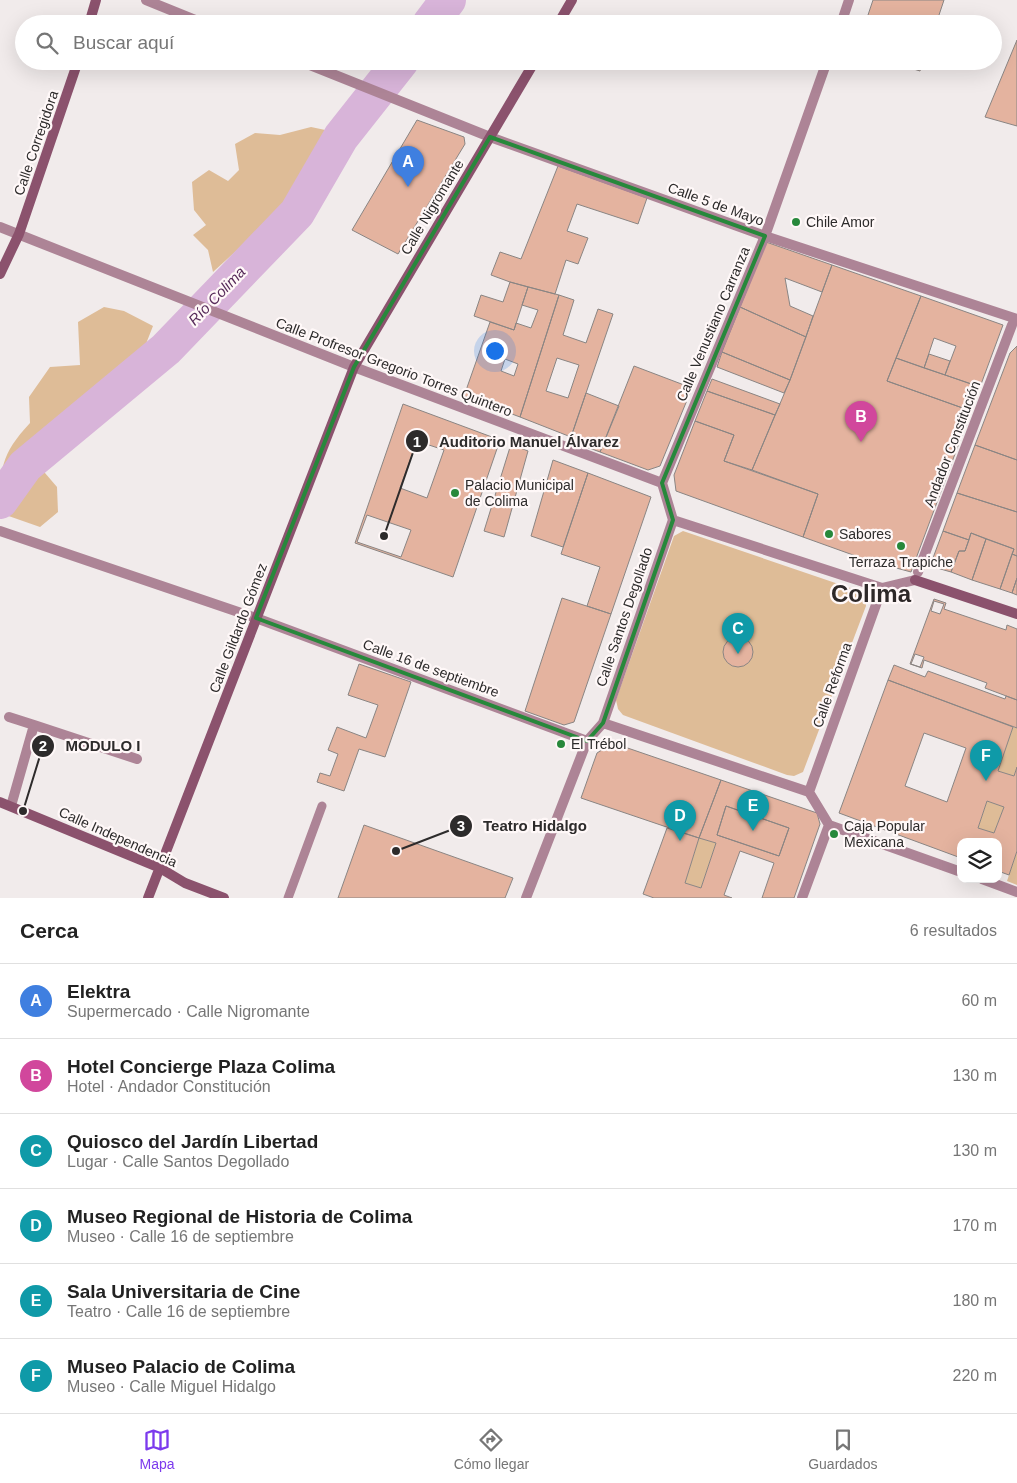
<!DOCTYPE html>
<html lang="es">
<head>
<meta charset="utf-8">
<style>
	:root { --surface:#fff; --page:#f2f2f2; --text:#222; --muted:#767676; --line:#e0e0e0; --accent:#7c3aed }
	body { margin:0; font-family:Arial,sans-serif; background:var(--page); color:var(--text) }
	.controls { position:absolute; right:15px; bottom:15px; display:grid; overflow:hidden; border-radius:10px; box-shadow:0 5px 20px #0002 }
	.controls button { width:45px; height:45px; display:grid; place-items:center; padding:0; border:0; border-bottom:1px solid var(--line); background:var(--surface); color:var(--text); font:25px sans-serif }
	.you { position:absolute; left:494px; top:350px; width:18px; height:18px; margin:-12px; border:4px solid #fff; border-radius:50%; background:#1a73e8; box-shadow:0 0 0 8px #1a73e833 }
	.badge { display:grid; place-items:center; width:32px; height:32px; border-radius:50%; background:var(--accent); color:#fff; font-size:16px; font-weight:700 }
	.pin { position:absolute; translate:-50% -41px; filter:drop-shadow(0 1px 2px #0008) }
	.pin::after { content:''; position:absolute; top:26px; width:18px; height:15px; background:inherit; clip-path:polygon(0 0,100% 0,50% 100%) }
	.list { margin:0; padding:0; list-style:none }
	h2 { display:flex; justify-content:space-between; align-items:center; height:65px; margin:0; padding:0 20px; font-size:21px }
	h2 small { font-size:16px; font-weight:400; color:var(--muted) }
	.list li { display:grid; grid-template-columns:32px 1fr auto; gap:15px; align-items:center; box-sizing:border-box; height:75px; padding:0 20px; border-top:1px solid var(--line) }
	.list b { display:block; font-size:19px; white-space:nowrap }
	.list p { margin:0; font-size:16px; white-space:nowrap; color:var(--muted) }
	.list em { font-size:16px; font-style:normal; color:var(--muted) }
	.icon { flex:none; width:28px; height:28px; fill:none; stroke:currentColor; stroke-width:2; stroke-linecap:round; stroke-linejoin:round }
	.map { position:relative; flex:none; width:1017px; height:898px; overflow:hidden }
	.search { position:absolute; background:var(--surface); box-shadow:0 5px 20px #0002; left:15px; right:15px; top:15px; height:55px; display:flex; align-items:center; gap:12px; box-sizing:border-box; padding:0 18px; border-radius:28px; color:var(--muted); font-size:19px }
	.sheet { height:515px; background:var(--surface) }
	nav { display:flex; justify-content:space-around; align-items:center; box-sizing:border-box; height:70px; border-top:1px solid var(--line); background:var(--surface); font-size:14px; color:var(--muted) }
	nav a { display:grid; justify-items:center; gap:2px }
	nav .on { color:var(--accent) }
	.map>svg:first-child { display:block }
	.green { fill:#debc97 }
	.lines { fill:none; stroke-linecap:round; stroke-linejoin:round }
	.river { stroke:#d8b4d9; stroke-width:36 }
	.building { fill:#e4b39f; stroke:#8a8583; fill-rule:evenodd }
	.lane { stroke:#ad8496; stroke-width:9 }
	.street { stroke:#ad8496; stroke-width:10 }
	.secondary { stroke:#8b526d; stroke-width:10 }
	.marked { fill:none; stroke:#27883b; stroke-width:4; stroke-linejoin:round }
	.poi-dot { fill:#27883b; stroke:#fff8f8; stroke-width:2 }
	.labels { text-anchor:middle; stroke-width:4.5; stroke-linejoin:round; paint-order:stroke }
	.street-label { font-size:14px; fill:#2d2b2b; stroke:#fff8f8 }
	.poi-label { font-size:14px; fill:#2d2b2b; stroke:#fff8f8; text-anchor:start }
	.water-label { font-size:15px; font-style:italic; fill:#572b5a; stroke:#fff8f8 }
	.town-label { font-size:24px; font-weight:bold; fill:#2d2828; stroke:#fff8f8 }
	.leader { fill:none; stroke:#2d2b2b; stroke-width:2 }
	.callout-dot { fill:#2d2b2b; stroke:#fff8f8; stroke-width:2 }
	.mark-label { font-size:15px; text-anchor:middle; font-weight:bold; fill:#fff }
	.callout-label { font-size:15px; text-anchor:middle; font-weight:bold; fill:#2d2b2b; stroke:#fff8f8; stroke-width:4.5; stroke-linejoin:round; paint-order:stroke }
</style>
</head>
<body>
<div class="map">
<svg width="1017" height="898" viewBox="0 0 1017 898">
	<rect width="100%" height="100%" fill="#f1ebeb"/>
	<path class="green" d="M311,127L330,131L281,210L213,272L208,250L193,235L206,225L194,210L192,182L209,170L228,181L239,170L235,144L255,133L280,135Z
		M104,307L124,311L153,326L140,359L113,402L69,421L62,447L39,466L57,487L58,512L40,527L0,513C0,470 0,455 30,423L29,397L50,367L80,365L78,322Z
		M683,531L859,591L865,597L866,606L803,772L794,776L787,775L623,715L618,709L616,700L674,536Z
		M1013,727L1017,728V767L1014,776L998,771Z
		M987,801L1004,807L994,833L978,828Z
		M699,838L716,843L701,888L685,883Z
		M1017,851V885L1007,881Z"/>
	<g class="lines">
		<path class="river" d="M430,24L448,0
			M0,501L25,466L166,349L297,213L341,137L401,61"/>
	</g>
	<path class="building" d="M873,0H944L936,24H865Z
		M1017,40V126L985,117Z
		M888,61H923L920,71Z
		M417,120L464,137L465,144L398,254L352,230Z
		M558,166L647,198L638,224L577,204L567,231L588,238L578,264L566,260L555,294L510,282L491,275L500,252L521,259Z
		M766,242L832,265L822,292L785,278L790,306L813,316L806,337L740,307Z
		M832,265L921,296L887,381L971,411L911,572L867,560L803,537L818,494L752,470L790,380Z
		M510,282L528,287L514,330L474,316L481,295L503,302Z
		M528,287L559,295L520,417L464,396L490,322L514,330L516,323L531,328L538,310L522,305ZM505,359L518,364L514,376L501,371Z
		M559,295L574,300L563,335L586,343L598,309L613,314L571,437L520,417ZM557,358L579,365L568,398L546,391Z
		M921,296L1003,325L980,387L945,375L956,346L934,338L924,368L896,358Z
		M740,307L806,337L790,380L722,352Z
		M1017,346V460L975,445L1010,353Z
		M722,352L790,380L784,393L717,367Z
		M929,354L950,361L945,375L924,368Z
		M896,358L980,387L971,411L887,381Z
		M634,366L692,388L660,466L648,470L600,452Z
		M712,379L780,404L775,415L707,391Z
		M707,391L775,415L752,470L724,461L734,435L695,421Z
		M586,393L619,406L600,452L573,442L571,437Z
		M403,404L500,440L453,577L355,543ZM417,441L444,450L427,498L400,488Z
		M695,421L734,435L724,461L818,494L803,537L676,491L674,475Z
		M511,444L528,451L504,537L484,531Z
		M975,445L1017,460V512L957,493Z
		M553,460L588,473L563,547L531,536Z
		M588,473L651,497L611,614L587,606L600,567L561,554Z
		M957,493L1017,512V556L1012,554L1014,549L971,533L969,540L943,531Z
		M367,515L411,530L401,557L357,542Z
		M943,531L969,540L965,551H959L951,572L930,566Z
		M971,533L986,539L972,580L951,572L959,551H965Z
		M986,539L1014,549L1000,589L972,580Z
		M1012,554L1017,556V578L1012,593L1000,589Z
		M1017,578V595L1012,593Z
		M562,598L611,614L574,722L564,725L525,711Z
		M934,599L946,603L944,609L1006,630L1007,625L1017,629V700L985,688L987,683L924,660L922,668L910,664Z
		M934,601L944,604L940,614L931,611Z
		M723 652a15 15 0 1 1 30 0a15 15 0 1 1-30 0Z
		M915,654L924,657L920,667L911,664Z
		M359,664L411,682L385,757L359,749L344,791L317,782L320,773L330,776L338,754L328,750L337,727L366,738L378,705L348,695Z
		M894,665L925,677L928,671L1005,699L1006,696L1017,700V728L888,680Z
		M888,680L1013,727L998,771L1014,776L1017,767V851L1009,875L998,871V842H961V858L839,813ZM924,733L966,748L947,802L905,786ZM987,801L1004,807L994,833L978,828Z
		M613,743L721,780L699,838L581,798L597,753Z
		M721,780L817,813L820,824L794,898H762L774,863L740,851L724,895L732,898H654L643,894L667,828L699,838ZM726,806L789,828L779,856L717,835ZM699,838L716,843L701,888L685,883Z
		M726,806L789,828L779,856L717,835Z
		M364,825L513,878L505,898H338Z"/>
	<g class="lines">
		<path class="lane" d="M288,898L322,806"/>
		<path class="street" d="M146,0L205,24
			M841,24L849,0
			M300,61L490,137L765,236L1017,319
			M0,227L354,367L662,483L673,520L882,588L915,580
			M662,483L765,236L827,61
			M0,531L256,618L587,741
			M918,572L1012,325
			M9,717L34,725L11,806
			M603,723L809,792L829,825
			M34,725L137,759
			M809,792L882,588
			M829,825L961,872
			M982,879L1017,892
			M526,898L587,741L603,723L673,520
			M802,898L829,825"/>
		<path class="secondary" d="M89,24L96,0
			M558,24L572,0
			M0,274L19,234L78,61
			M915,580L1017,614
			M0,802L160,868L185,883L224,898
			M148,898L354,367L535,61"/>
	</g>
	<path class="marked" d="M490,137L765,236L662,483L673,520L603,723L587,741L256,618L354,367Z"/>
	<g class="poi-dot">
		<circle cx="796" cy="222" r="5"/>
		<circle cx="455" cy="493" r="5"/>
		<circle cx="829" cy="534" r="5"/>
		<circle cx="901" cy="546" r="5"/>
		<circle cx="561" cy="744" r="5"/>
		<circle cx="834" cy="834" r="5"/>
	</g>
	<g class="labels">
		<g class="street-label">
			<text transform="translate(36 143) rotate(-71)" y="5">Calle Corregidora</text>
			<text transform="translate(716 204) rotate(20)" y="5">Calle 5 de Mayo</text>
			<text transform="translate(432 207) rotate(-59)" y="5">Calle Nigromante</text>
			<text transform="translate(713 324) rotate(-67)" y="5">Calle Venustiano Carranza</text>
			<text transform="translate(394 367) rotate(21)" y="5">Calle Profresor Gregorio Torres Quintero</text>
			<text transform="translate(952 444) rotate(-69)" y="5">Andador Constitución</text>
			<text transform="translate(624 617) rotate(-71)" y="5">Calle Santos Degollado</text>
			<text transform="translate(238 628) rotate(-69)" y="5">Calle Gildardo Gómez</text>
			<text transform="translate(431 668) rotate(20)" y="5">Calle 16 de septiembre</text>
			<text transform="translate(832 685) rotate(-70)" y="5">Calle Reforma</text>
			<text transform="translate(118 837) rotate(24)" y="5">Calle Independencia</text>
		</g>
		<g class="poi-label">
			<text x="806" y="227">Chile Amor</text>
			<text x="465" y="490">Palacio Municipal<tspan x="465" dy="16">de Colima</tspan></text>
			<text x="839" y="539">Sabores</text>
			<text x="901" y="567" text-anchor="middle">Terraza Trapiche</text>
			<text x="571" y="749">El Trébol</text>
			<text x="844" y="831">Caja Popular<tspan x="844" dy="16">Mexicana</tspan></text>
		</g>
		<g class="water-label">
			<text transform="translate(217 296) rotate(-46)" y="5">Río Colima</text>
		</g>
		<g class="town-label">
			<text x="871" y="602">Colima</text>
		</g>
	</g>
	<path class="leader" d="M384 536L417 441M23 811L43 746M396 851L461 826"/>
	<g class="callout-dot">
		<circle cx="384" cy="536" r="5"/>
		<circle cx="23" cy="811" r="5"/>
		<circle cx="396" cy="851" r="5"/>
		<circle cx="417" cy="441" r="12"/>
		<circle cx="43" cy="746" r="12"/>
		<circle cx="461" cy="826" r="12"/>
	</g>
	<g class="mark-label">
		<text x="417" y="447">1</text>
		<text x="43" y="751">2</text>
		<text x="461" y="831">3</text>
	</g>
	<g class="callout-label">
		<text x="529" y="447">Auditorio Manuel Álvarez</text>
		<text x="103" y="751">MODULO I</text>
		<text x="535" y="831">Teatro Hidalgo</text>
	</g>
</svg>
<div class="controls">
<button><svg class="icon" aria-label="layers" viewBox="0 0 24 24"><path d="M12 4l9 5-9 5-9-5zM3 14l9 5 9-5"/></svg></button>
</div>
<div class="you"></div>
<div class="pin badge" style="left:408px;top:187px;background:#3f7fe0">A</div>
<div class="pin badge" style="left:861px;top:442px;background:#d1479c">B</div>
<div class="pin badge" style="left:738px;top:654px;background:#0f9aa8">C</div>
<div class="pin badge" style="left:680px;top:841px;background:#0f9aa8">D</div>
<div class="pin badge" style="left:753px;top:831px;background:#0f9aa8">E</div>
<div class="pin badge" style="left:986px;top:781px;background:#0f9aa8">F</div>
<div class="search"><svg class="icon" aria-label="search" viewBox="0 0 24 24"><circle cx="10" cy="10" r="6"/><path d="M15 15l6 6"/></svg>Buscar aquí</div>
</div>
<section class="sheet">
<h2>Cerca<small>6 resultados</small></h2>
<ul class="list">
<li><span class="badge" style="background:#3f7fe0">A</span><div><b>Elektra</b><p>Supermercado · Calle Nigromante</p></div><em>60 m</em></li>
<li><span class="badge" style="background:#d1479c">B</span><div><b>Hotel Concierge Plaza Colima</b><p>Hotel · Andador Constitución</p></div><em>130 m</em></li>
<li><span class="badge" style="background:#0f9aa8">C</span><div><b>Quiosco del Jardín Libertad</b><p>Lugar · Calle Santos Degollado</p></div><em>130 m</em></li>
<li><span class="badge" style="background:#0f9aa8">D</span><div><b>Museo Regional de Historia de Colima</b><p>Museo · Calle 16 de septiembre</p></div><em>170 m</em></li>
<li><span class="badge" style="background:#0f9aa8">E</span><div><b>Sala Universitaria de Cine</b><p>Teatro · Calle 16 de septiembre</p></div><em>180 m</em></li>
<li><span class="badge" style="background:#0f9aa8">F</span><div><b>Museo Palacio de Colima</b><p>Museo · Calle Miguel Hidalgo</p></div><em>220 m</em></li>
</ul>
</section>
<nav>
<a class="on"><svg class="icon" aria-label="map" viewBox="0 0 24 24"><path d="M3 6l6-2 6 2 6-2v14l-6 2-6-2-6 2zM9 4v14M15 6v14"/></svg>Mapa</a>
<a><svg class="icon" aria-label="directions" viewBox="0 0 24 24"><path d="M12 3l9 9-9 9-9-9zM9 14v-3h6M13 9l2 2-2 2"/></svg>Cómo llegar</a>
<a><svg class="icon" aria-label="saved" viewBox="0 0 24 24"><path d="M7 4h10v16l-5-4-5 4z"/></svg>Guardados</a>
</nav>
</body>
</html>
